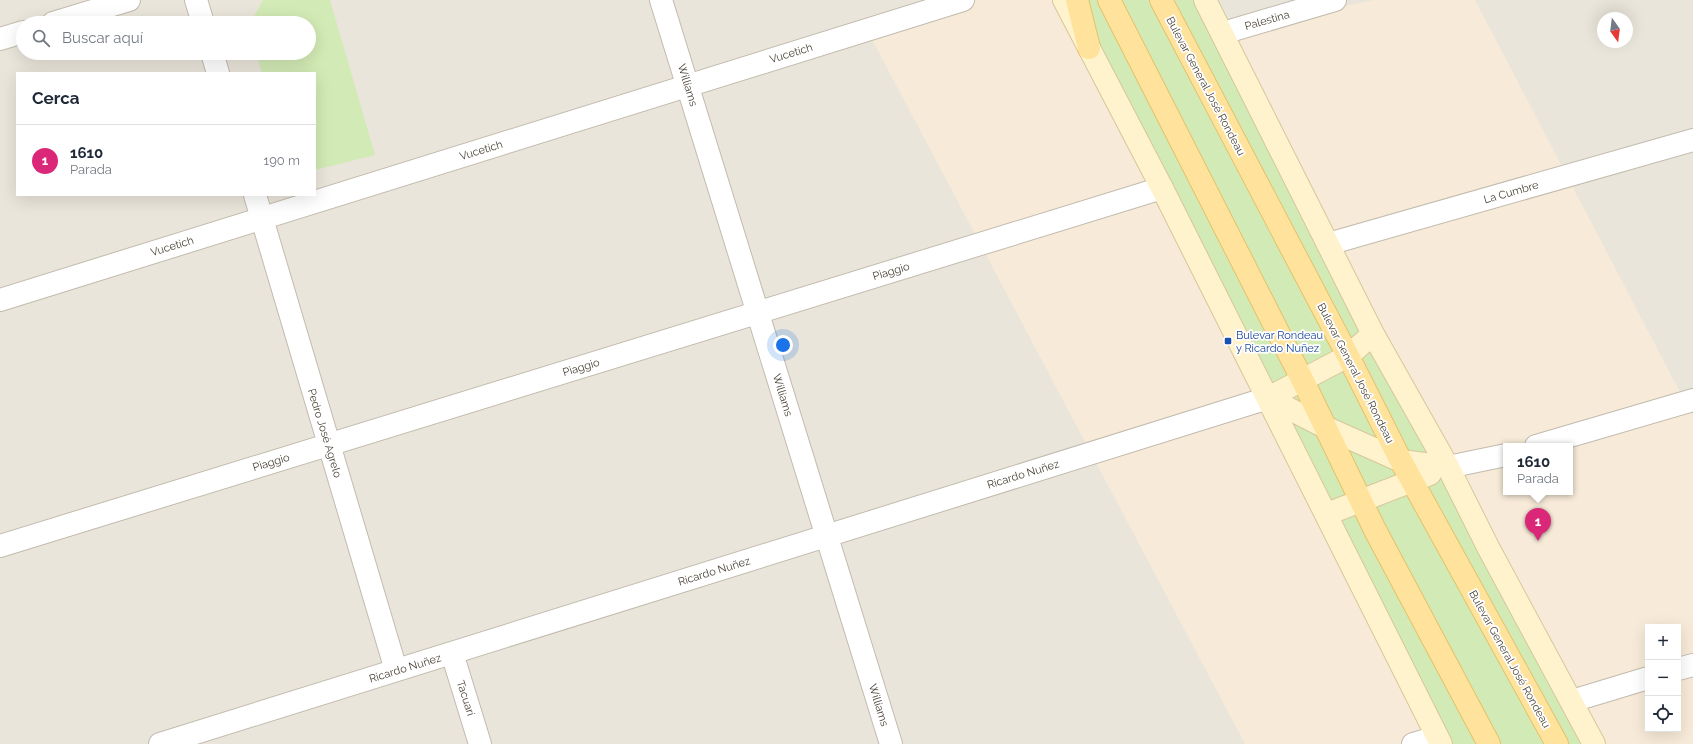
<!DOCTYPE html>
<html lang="es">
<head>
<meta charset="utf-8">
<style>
	:root { --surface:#fff; --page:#f6f6f7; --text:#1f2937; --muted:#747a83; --line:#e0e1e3; --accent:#db2777 }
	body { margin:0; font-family:Raleway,sans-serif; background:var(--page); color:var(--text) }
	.controls { position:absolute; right:12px; bottom:12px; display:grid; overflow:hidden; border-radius:0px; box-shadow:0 4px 16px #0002 }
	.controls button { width:36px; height:36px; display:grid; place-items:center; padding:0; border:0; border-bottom:1px solid var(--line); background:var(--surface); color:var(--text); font:20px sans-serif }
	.compass { position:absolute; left:1597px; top:12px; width:36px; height:36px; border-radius:50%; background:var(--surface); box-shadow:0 4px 16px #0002; rotate:166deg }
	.you { position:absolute; left:783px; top:345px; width:14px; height:14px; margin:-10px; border:3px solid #fff; border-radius:50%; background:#1a73e8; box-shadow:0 0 0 6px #1a73e833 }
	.badge { display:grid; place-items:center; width:26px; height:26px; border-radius:50%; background:var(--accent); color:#fff; font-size:13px; font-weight:700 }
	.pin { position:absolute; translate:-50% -33px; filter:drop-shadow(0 1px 2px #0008) }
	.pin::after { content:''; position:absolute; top:21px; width:14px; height:12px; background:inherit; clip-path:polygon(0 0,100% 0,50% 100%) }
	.popup { position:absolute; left:1503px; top:443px; width:70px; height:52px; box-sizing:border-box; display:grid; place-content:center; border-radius:0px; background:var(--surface); filter:drop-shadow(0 1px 3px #0005); font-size:13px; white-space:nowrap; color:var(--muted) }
	.popup b { font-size:15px; color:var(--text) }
	.popup::after { content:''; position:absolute; left:50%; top:100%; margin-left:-8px; border:8px solid transparent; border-top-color:var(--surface) }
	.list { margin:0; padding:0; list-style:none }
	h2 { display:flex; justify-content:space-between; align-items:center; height:52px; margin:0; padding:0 16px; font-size:17px }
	h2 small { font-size:13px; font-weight:400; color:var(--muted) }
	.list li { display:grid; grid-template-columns:26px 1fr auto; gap:12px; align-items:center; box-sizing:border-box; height:72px; padding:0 16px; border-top:1px solid var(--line) }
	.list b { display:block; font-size:15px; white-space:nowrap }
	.list p { margin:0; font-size:13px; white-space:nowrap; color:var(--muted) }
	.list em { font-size:13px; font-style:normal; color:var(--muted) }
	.icon { flex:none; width:22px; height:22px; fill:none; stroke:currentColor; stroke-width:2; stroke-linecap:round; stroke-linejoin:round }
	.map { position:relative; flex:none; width:1693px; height:744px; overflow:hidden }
	.search { position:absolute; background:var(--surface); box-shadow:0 4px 16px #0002; left:16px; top:16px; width:300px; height:44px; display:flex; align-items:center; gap:10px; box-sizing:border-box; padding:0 14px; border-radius:22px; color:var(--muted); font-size:15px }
	.panel { position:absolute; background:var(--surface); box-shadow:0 4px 16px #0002; left:16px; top:72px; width:300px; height:124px; border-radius:0px }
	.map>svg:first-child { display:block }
	.residential { fill:#eae5da; fill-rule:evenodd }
	.commercial { fill:#f7ead8; fill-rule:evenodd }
	.green { fill:#d2eab5 }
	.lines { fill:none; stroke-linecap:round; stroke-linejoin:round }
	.minor-casing { stroke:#c2bbae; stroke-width:24 }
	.tertiary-casing { stroke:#c2bbae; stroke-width:24 }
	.secondary-casing { stroke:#d6c79b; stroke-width:24 }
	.primary-casing { stroke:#e6c16a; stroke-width:24 }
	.minor { stroke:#fff; stroke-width:22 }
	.tertiary { stroke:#fff; stroke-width:22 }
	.secondary { stroke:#fff3cd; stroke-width:22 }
	.primary { stroke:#ffe39c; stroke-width:22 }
	.transit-dot { fill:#1a4fb4; stroke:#fff; stroke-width:1.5 }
	.labels { text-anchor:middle; stroke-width:3.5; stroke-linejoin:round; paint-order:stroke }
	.street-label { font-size:11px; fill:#4b4439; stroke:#fff }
	.transit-label { font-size:11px; fill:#164399; stroke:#fff; text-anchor:start }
</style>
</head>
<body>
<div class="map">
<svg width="1693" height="744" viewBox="0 0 1693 744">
	<rect width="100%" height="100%" fill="#f6f3ec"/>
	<path class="residential" d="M0,0H1693V744H0ZM1603,18H1627V42H1603ZM23,23H309V53H23ZM17,73H315V195H17ZM1506,446H1570V492H1506ZM1648,627H1678V729H1648Z"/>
	<path class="commercial" d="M963,0H1128L1223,33L1373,0H1475L1693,417V744H1245L867,30ZM1506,446H1570V492H1506ZM1648,627H1678V729H1648Z"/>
	<path class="green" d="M263,0H330L375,155L315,170V73H262L256,53H309V23H250Z
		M1064,0H1205L1594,744H1441Z"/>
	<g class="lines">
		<g class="minor-casing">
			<path id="minor" d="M196,0L203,23
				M661,0L891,744
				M53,23L129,0
				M1223,33L1335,0
				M0,39L23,32
				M212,53L218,73
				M255,195L396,670
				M1328,244L1693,140
				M0,300L963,0
				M0,546L1162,188
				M452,653L480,744
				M1678,669L1693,665
				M1572,701L1648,678
				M160,744L1268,398
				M1413,744L1437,737"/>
		</g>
		<g class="tertiary-casing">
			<path id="tertiary" d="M1536,446L1693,400
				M1448,467L1506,455"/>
		</g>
		<g class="secondary-casing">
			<path id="secondary" d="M1064,0L1162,188L1441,744
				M1205,0L1373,334L1448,467L1489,549L1594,744
				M1268,398L1327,428L1401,461L1448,467
				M1268,398L1348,356L1373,334
				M1327,514L1430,474"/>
		</g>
		<g class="primary-casing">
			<path id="primary" d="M1077,0L1089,48
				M1109,0L1303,381L1375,530L1489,744
				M1161,0L1348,356L1401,461L1557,744"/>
		</g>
		<use href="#minor" class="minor"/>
		<use href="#tertiary" class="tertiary"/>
		<use href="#secondary" class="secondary"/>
		<use href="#primary" class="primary"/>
	</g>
	<rect class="transit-dot" x="1224" y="337" width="8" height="8" rx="2"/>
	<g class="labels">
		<g class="street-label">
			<text transform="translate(1267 20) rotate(-16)" y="4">Palestina</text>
			<text transform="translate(791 53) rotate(-17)" y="4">Vucetich</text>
			<text transform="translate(688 85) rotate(73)" y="4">Williams</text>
			<text transform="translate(1206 86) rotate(62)" y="4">Bulevar General José Rondeau</text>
			<text transform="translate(481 150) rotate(-17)" y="4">Vucetich</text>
			<text transform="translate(1511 192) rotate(-16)" y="4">La Cumbre</text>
			<text transform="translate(172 246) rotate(-17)" y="4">Vucetich</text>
			<text transform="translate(891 271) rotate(-17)" y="4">Piaggio</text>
			<text transform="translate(581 367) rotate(-17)" y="4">Piaggio</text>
			<text transform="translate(1356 373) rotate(63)" y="4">Bulevar General José Rondeau</text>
			<text transform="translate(783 395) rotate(73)" y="4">Williams</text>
			<text transform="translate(325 433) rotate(73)" y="4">Pedro José Agrelo</text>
			<text transform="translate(271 462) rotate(-17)" y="4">Piaggio</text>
			<text transform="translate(1023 474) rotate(-17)" y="4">Ricardo Nuñez</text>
			<text transform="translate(714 571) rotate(-17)" y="4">Ricardo Nuñez</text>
			<text transform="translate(1510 659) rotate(61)" y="4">Bulevar General José Rondeau</text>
			<text transform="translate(405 668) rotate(-17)" y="4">Ricardo Nuñez</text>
			<text transform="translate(466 698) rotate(72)" y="4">Tacuarí</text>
			<text transform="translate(879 705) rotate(73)" y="4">Williams</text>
		</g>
		<g class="transit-label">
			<text x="1236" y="339">Bulevar Rondeau<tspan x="1236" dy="13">y Ricardo Nuñez</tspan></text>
		</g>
	</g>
</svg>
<div class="controls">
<button>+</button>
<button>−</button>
<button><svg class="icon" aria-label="locate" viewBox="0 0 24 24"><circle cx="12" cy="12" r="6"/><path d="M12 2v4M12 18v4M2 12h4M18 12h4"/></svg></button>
</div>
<svg class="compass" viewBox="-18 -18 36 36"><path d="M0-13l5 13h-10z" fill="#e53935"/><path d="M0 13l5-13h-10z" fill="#747a83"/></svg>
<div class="you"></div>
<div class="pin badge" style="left:1538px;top:541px">1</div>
<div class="popup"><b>1610</b>Parada</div>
<div class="search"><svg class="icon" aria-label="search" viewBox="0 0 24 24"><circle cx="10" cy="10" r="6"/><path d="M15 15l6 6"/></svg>Buscar aquí</div>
<section class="panel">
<h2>Cerca<small></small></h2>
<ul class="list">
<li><span class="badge">1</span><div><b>1610</b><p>Parada</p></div><em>190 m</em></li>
</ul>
</section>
</div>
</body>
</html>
